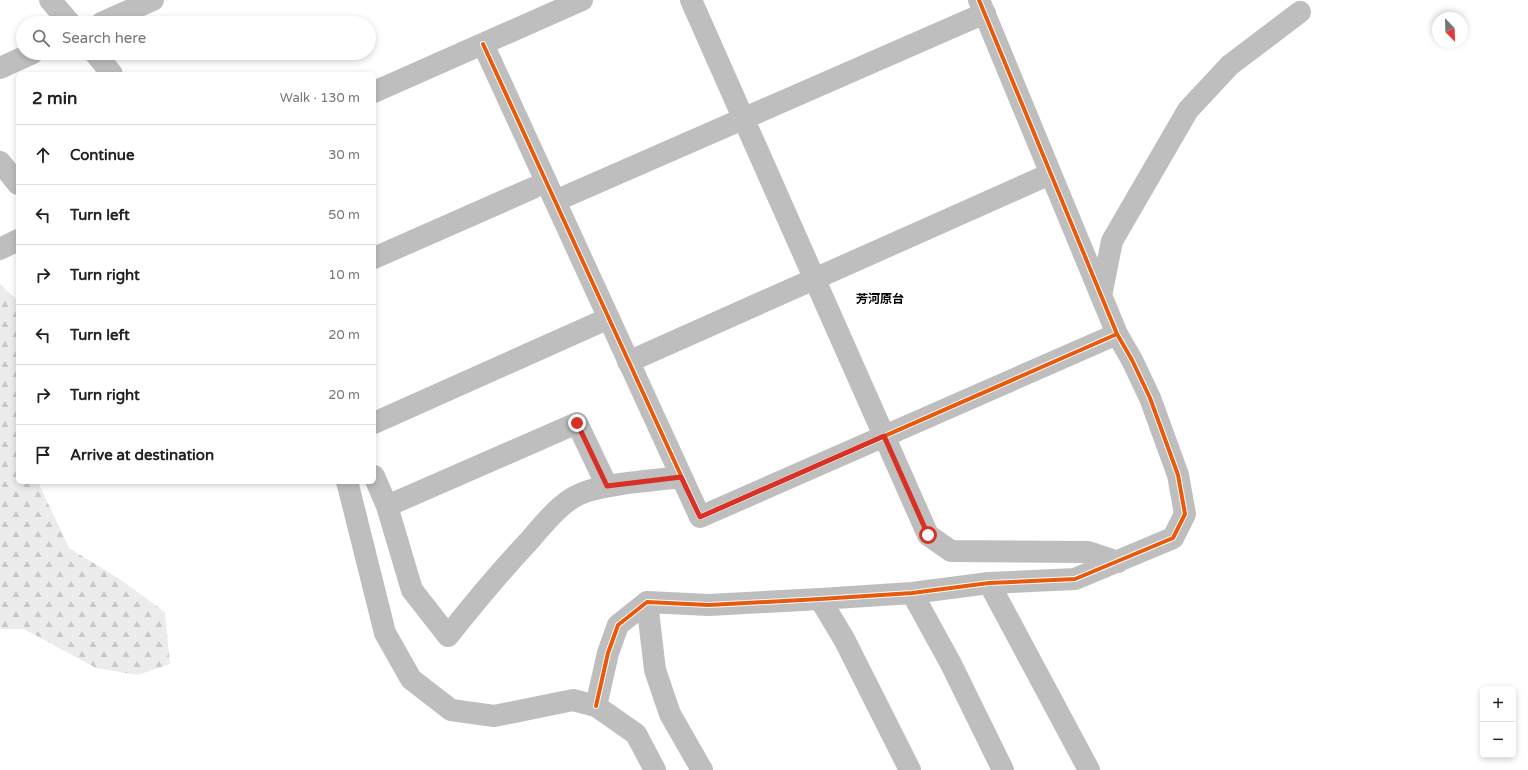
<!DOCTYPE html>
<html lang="en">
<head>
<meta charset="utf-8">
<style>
	:root { --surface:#fff; --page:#f6f6f6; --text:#222; --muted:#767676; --line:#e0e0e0 }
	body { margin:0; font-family:"Varela Round","Noto Sans JP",sans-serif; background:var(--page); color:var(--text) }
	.controls { position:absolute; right:12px; bottom:12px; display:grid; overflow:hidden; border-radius:6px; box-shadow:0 2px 6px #0003 }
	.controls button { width:36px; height:36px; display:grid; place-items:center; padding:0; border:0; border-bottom:1px solid var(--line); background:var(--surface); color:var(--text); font:20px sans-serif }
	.compass { position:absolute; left:1432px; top:12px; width:36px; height:36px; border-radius:50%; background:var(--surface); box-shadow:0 2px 6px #0003; rotate:157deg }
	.stop { position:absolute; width:12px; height:12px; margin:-9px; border:3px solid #d93025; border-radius:50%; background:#fff }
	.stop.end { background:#d93025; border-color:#fff; box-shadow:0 1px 4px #0008 }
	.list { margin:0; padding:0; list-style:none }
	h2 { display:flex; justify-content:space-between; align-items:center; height:52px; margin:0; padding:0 16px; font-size:17px }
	h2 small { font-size:13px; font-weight:400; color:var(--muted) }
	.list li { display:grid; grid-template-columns:26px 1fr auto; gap:12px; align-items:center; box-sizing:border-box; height:60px; padding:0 16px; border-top:1px solid var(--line) }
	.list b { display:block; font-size:15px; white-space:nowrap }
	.list em { font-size:13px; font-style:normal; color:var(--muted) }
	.icon { flex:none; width:22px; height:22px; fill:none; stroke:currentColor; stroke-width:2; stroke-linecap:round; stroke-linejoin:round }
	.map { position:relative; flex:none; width:1528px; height:770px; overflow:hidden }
	.search { position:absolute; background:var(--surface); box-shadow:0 2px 6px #0003; left:16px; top:16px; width:360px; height:44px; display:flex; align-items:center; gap:10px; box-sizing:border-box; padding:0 14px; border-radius:22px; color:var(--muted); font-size:15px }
	.panel { position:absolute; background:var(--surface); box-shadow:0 2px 6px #0003; left:16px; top:72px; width:360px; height:412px; border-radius:6px }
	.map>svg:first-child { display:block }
	.forest { fill:url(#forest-firs) }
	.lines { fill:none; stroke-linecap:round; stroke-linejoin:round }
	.minor { stroke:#bebebe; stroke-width:22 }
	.tertiary { stroke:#bebebe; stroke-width:22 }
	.cycleway-casing { stroke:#fff; stroke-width:6 }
	.cycleway { stroke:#e8590c; stroke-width:4 }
	.route { stroke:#d93025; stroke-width:5 }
	.labels { text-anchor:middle; stroke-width:3; stroke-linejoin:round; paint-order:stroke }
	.quarter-label { font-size:12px; font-weight:bold; fill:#000; stroke:#fff }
</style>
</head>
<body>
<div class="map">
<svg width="1528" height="770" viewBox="0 0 1528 770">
	<defs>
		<pattern id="forest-firs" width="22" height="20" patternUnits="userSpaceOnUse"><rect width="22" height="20" fill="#ececec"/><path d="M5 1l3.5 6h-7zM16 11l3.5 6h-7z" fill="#c9c9c9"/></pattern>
	</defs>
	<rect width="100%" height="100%" fill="#fff"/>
	<path class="forest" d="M0,284L18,301V482H38L69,548L118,578L165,612L170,664L138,675L96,668L24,629H0Z"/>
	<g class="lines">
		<path class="minor" d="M50,0L70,23
			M691,0L928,535L951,551L1088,552L1118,562
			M101,23L153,0
			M483,44L700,517L1117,334
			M95,53L112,74
			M0,68L33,53
			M374,92L582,0
			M555,201L985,13
			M0,249L18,240
			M374,258L533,188
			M1101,296L1112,241L1188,110L1230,65L1300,12
			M628,362L1050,174
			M374,423L609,318
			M374,476L387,506L412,590L448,636C474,603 500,572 529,541C545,523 563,498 588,491C617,482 651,481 681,477
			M387,506L577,423L607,486
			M989,583L1089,770
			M912,593L951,664L1003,770
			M820,599L844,639L910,770
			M647,602L655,670L670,714L702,770
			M596,706L608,653L618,625L647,602L709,605L820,599L912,593L989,583L1075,579L1173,538L1185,514L1178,475L1150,398L1132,360L1117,334L979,0"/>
		<path class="tertiary" d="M0,162L18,184
			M347,482L348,485L385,633L411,679L451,710L494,716L573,700L596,706L636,734L655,770"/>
		<g class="cycleway-casing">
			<path id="cycleway" d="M483,44L700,517L1117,334
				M596,706L608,653L618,625L647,602L709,605L820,599L912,593L989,583L1075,579L1173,538L1185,514L1178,475L1150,398L1132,360L1117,334L979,0"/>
		</g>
		<use href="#cycleway" class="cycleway"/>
	</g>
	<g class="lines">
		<path class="route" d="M577,423L607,486L681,477L700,517L884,436L928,535"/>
	</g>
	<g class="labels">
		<g class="quarter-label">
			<text x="880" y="303">芳河原台</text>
		</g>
	</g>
</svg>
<div class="controls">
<button>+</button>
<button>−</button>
</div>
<svg class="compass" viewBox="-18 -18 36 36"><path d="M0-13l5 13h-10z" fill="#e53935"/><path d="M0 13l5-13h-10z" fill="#767676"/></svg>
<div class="stop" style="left:928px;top:535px"></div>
<div class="stop end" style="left:577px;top:423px"></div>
<div class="search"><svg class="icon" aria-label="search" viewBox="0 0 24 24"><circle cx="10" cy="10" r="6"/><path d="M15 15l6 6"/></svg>Search here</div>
<section class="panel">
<h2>2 min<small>Walk · 130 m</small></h2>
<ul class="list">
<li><svg class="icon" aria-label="ahead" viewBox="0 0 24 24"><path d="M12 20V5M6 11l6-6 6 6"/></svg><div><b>Continue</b></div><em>30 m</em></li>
<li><svg class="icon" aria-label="left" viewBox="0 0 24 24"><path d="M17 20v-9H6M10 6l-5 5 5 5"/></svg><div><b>Turn left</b></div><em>50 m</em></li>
<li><svg class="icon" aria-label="right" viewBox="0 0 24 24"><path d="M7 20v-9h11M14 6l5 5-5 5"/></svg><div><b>Turn right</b></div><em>10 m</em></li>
<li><svg class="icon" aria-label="left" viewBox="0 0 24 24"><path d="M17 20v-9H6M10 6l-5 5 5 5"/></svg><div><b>Turn left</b></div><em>20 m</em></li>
<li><svg class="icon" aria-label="right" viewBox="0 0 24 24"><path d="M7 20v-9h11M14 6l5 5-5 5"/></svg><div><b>Turn right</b></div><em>20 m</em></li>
<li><svg class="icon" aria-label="arrive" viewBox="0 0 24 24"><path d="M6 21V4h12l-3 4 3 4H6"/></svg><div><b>Arrive at destination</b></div></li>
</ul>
</section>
</div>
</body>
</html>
